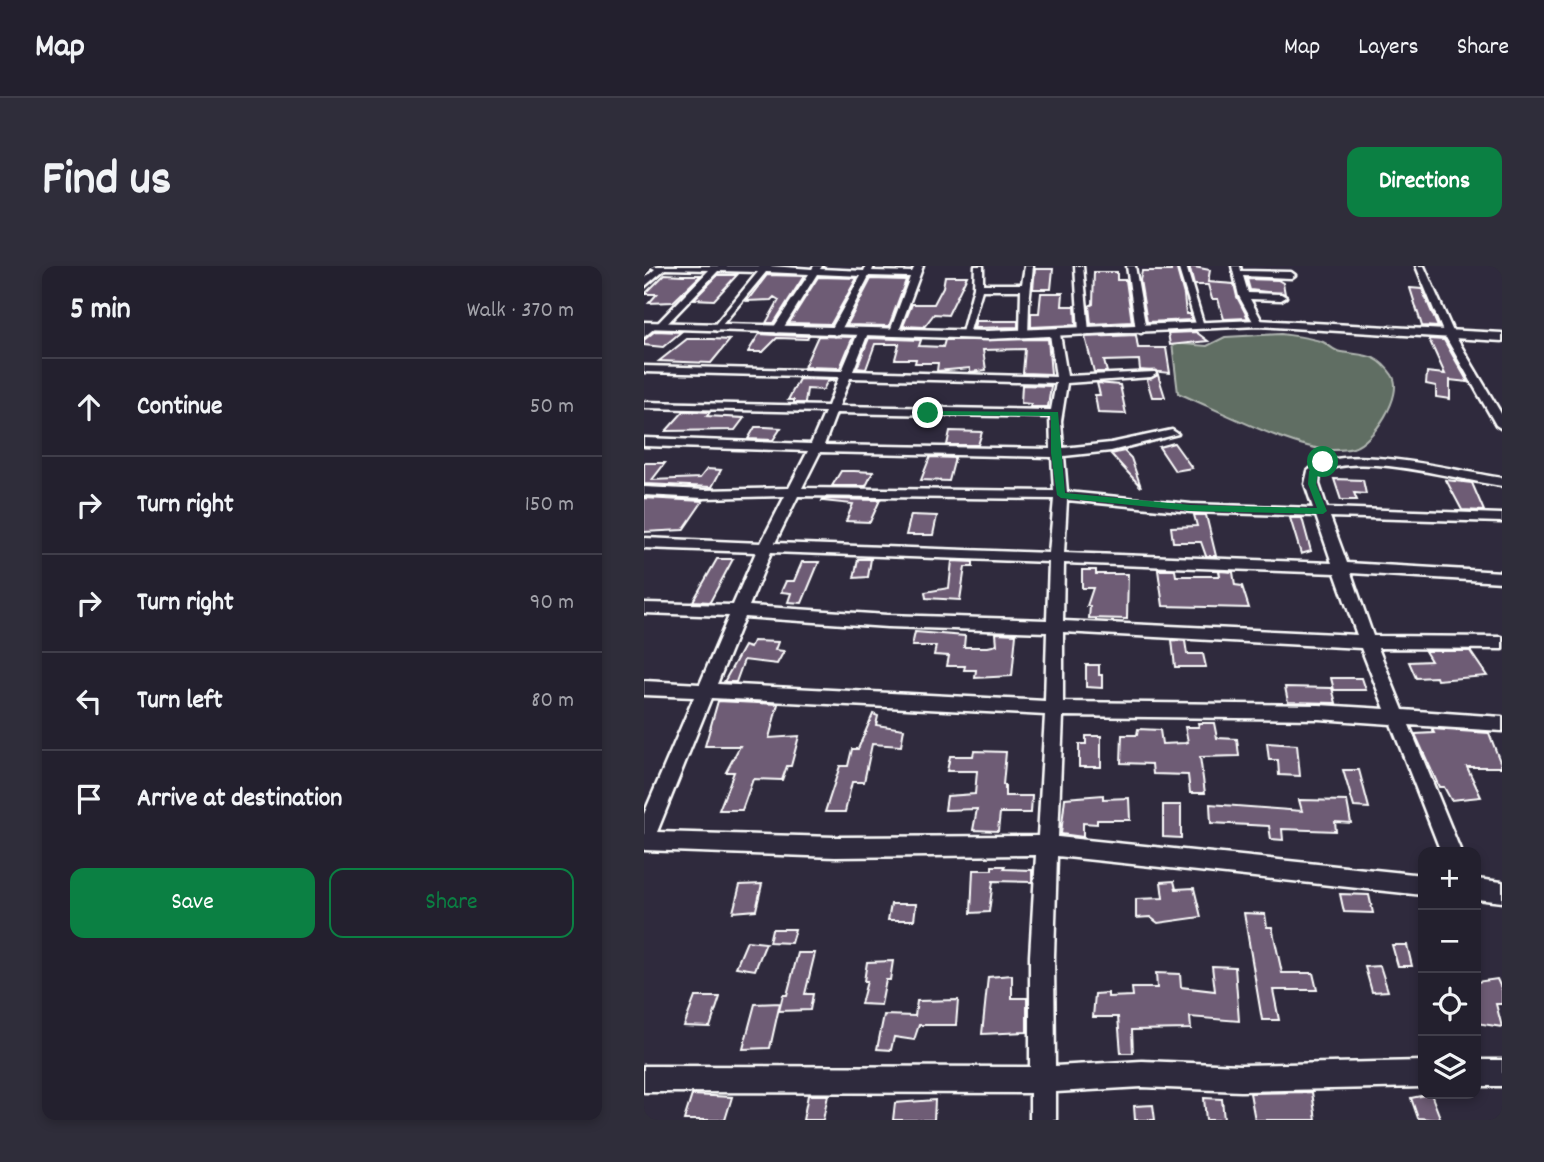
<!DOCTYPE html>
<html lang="en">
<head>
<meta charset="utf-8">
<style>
	:root { --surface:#23202e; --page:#2f2d3a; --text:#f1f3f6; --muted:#a3a3aa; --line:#403e4a; --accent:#0b8043 }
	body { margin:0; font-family:Dekko,sans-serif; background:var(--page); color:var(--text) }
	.controls { position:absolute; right:21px; bottom:21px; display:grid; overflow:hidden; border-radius:14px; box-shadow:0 4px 10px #0003 }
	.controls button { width:63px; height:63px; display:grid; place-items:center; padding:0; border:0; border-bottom:2px solid var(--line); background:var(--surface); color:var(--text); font:35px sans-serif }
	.stop { position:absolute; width:21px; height:21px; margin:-16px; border:5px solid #0b8043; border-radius:50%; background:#fff }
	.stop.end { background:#0b8043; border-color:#fff; box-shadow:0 2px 7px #0008 }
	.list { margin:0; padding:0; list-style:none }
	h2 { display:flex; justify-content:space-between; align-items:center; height:91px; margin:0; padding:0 28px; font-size:30px }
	h2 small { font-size:23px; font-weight:400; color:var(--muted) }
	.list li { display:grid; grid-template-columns:46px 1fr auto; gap:21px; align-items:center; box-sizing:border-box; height:98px; padding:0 28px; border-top:2px solid var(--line) }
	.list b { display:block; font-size:26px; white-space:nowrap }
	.list em { font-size:23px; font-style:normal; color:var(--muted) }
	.actions { display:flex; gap:14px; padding:21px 28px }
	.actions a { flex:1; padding:16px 0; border:2px solid var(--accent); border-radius:14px; text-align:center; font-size:24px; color:var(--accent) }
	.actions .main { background:var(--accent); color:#fff }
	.icon { flex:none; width:38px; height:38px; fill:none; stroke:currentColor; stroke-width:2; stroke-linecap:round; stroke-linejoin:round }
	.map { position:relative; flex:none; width:858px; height:854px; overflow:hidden; border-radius:14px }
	header { display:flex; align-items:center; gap:42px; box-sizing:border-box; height:98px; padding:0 35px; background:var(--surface); border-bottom:2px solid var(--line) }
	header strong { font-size:33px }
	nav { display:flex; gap:38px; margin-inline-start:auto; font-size:24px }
	.intro { display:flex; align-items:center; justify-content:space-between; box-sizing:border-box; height:168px; padding:0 42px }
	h1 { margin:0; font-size:49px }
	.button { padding:18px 32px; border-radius:14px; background:var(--accent); color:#fff; font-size:24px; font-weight:700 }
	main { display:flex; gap:42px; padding:0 42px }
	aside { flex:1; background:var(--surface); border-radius:14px; box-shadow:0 4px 10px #0003 }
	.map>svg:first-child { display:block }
	.green { fill:#616e63; stroke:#b0b6b1; stroke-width:2 }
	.building { fill:#6e5b75; stroke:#fff; stroke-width:2 }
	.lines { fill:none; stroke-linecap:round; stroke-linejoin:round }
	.minor-casing { stroke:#fff; stroke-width:5 }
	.tertiary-casing { stroke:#fff; stroke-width:5 }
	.minor { fill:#2f2a3d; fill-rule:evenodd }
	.tertiary { fill:#2f2a3d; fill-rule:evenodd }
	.route { fill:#0b8043 }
</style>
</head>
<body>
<header>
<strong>Map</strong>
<nav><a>Map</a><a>Layers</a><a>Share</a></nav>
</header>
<div class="intro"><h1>Find us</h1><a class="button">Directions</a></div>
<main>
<aside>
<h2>5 min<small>Walk · 370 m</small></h2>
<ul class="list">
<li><svg class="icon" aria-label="ahead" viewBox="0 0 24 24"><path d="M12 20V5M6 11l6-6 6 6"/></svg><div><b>Continue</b></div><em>50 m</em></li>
<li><svg class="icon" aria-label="right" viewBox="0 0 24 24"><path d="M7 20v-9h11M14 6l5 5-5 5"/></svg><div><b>Turn right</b></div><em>150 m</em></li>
<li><svg class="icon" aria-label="right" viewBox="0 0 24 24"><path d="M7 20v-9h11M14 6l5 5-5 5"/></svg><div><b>Turn right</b></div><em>90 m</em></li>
<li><svg class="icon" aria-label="left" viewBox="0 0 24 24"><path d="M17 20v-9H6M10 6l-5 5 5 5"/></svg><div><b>Turn left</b></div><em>80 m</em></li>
<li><svg class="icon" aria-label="arrive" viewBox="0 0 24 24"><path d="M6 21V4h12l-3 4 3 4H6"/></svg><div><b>Arrive at destination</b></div></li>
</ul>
<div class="actions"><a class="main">Save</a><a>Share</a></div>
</aside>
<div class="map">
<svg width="858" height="854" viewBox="0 0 858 854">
	<rect width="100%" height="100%" fill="#2f2a3d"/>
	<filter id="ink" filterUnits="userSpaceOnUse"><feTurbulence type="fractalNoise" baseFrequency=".0143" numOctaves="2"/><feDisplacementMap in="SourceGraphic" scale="14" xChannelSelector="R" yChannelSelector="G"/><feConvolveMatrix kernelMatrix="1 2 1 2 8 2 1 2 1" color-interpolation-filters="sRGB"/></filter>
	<g filter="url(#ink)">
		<path class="green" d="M637,68C651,70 665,71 679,76C685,79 690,85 697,86C720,90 732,86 748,109C761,128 729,176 709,182C703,184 694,184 688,184C651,184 572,143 534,127L528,77L563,80L581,71Z"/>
		<path class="building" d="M527,0H532L540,29L542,48H546L548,54L503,56L496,14L498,5H527Z
			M545,0L566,4L564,16L590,18L593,31L604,52L580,53L574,33H568L564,19H550Z
			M391,3H409L407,23H389Z
			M450,6H473V14H482L488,56L447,58L445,40L449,38Z
			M21,8L39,9H57L29,36L5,37L13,28H1Z
			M74,9H93L70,34L50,33Z
			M123,9L160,10L130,57H122L135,34L130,31L127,34L103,35Z
			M301,10H323L304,49L290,48L280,61L259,60L268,38H290L299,21Z
			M174,11L213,12L187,58L145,57Z
			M227,13L262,14L245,60L203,59Z
			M603,13L634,14L639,17L641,28L606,24Z
			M766,22L778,23L794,61L778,60Z
			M397,27H419L418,40H431L432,59L387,61V47H395Z
			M332,55H374V61L330,62Z
			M11,65L37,66L19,81L0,79V74Z
			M552,66L564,75L526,79L524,67Z
			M115,68L132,69L165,70L163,73L133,72L119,86H104Z
			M492,69L494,82H522L526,107L496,104L495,94L460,95L463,106H450L441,71Z
			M174,70L209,71L196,102L160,101Z
			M225,72L277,74L275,80L299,81L301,74L404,73L407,108L379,107L381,83L339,84L342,104L326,106V102L293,105L294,97H271L272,93H251L255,78H231L222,103L213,102Z
			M43,73H68L86,74L67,97L15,95Z
			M785,73L800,74L824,116L806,114V133L792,131V120L782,118L783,106L801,108Z
			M514,109L521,131H508L503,114Z
			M155,113L191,114L183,116L179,124L163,123L161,137H150V134H144Z
			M453,117L476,119L482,148L454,147L451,129H456Z
			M378,119L407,120L404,141H386L387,138L377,137Z
			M40,145L66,146L63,150L100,152L91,164L22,165Z
			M111,161H121L137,162L129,174L104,173Z
			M306,165L338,166L334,179H303Z
			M530,177L548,202L531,205L515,181Z
			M480,185L487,192L497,221L467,188Z
			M286,191L311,192L305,215L277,214Z
			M0,197H21L8,214L56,212L63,203L77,204L68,221L0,218Z
			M197,205H210L229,206L222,220H188Z
			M690,213L719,214L722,228L710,227L713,234H697Z
			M802,214L828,217L840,245L818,244Z
			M0,232L59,235L39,264L0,266Z
			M179,233L236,234L226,256L202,255L209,238L178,235Z
			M267,249L293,250L289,269H262Z
			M550,249H562L572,290H562L557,276H529L527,261L553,260Z
			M646,252H658L667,285L657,288Z
			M73,293H89L66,336L49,335Z
			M214,293H227L224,311L210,312Z
			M308,295L329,296V301H321L316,334L282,332L281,326L305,322Z
			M158,296H175L158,337L144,336L147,327L137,326L142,315H150Z
			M438,304H452V308H484L483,353L445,352L446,340H443L449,322H438Z
			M514,304H531L532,310H576L575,305L589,306L591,319L598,320L605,342L519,340Z
			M271,366L321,370L320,381H344L353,379L352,367L372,368L368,410L331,412L332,404H320L321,400H303L305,390L290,389L292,380H268Z
			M528,374L541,375L543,388H559L562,401H531Z
			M109,375L134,376L131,384L140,385L133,398L100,394L92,416H80L100,380L106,382Z
			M781,385H826L843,410L793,414L792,411L772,412L765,396L787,395Z
			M442,399H455V409H458V422L442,421Z
			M687,412H718L722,424H690Z
			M641,421L688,422L692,437L644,436Z
			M74,435L134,438L125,472L155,470L147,500H143L138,514L109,513L98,544H75L90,506H82L96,480H61Z
			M229,448L234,450L232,459L260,463L257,480L228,478L220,516H208L201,546H181L196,500H204L208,483H214Z
			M554,457H570L573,472L593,473L595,490L556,491L561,527H546L544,509L509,508L508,498L477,497L478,469H493L494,463L516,464L518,478L541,477L544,476L541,461H555Z
			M788,463L845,467L858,501H823L837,531L807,534L800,521H795L771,468L790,467Z
			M442,470H457V501H435V478H442Z
			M623,477L653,479L656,510L635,509L634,494H625Z
			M330,485L362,486L359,519H361V530H388L387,547H356L354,565L329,564L333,543L301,544L303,530L331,528L333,505H303L306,490H329Z
			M699,504H715L725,542L710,541Z
			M459,529V533L485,532L486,554H453V558L439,557V571L417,568L421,532Z
			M655,534L703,535L707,557L691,556L692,565L638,563L639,574L627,573L625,560L567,557L566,538L658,545Z
			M519,539H537V572L519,571Z
			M348,600H361L360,603L388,604V616L349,615L345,646L327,647L329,604H348Z
			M530,615L532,623L550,622L557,651L514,657L506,651L492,652V633L519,632L517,616Z
			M118,618L112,644L89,646L96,619Z
			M696,628L725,629L729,647L700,646Z
			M247,638H272L270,654H244Z
			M600,647L621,648L623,661H628L638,707H669L673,724H629L635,754H618Z
			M128,663H151L147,677L125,676Z
			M103,675L122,677L111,704L92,701Z
			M748,679H763L768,700H754Z
			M154,687H171L161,728H169L166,744L135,745L139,729H143Z
			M249,695L246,714H242L237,739L217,738L223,715H220L223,696Z
			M568,700L591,701L595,755L546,751L547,763L488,764L489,787H477L474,751H449L451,728L464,727V731L489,730L488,722H513L512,707L536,708L537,721L571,725Z
			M736,700L744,725L728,726L721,701Z
			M368,709V732H383V766L338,768L344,711Z
			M853,713L858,724V738H852L858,761L832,757V716Z
			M51,731H76L66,761L40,760Z
			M314,734L312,759H275L270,774L250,771L247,784L233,783L240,749L271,750L273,735Z
			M136,737L126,782L99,783L111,738Z
			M668,826L672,854H611L606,827Z
			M787,828L797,854L774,852L767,832Z
			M48,829L88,831L81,854H40Z
			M164,829H184L179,854H159Z
			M560,832L578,833L580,854H562Z
			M291,834L290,854H249L251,837Z
			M509,839L511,854H491L490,840Z"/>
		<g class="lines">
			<g class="minor-casing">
				<path id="minor" d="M5,0H127L168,3L170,0H178L176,3L220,5L222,0H230L228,5L268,6L271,0H279L253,70L245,68L266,11L225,10L196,66L191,69L186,66L217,10L173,8L138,64L133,67L128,64L165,8L122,6L73,65L68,62L114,6L74,5L20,61L13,60L0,71V62L6,57L13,58L65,4L21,3L0,21V13L11,3Z
					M331,0H339V18H378L381,0H389L385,37L384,70L376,68L377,24H338L325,68L317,70L330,21Z
					M431,0H439L445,66L440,69L435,66Z
					M483,0H491L502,64L497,67L492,64Z
					M534,0H542L560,60L552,58Z
					M588,0H596L597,5L647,6L651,9L647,12L599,10L604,27L637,28L642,31L637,34L606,33L619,57L617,59H611L595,30Z
					M772,0H780L810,68L858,149V163L852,159L800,68Z
					M219,64L224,67L209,105L412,111L406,68L411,65L416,68L423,110L511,106L512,108L507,111L423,117L417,155L419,182L467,177L528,164L534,168L467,185L420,190L423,226L547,238L669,242L661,218L664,205C695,173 815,206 858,212V220C814,214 713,184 676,207L675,218L683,242L858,248V256L686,251L703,297L858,306V316L707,307L729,370L858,371V383L734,382L759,444L858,451V465L765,459L817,586H797L747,458L675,453L419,450L414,571L779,609V629L413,590L410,690L411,800L498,795L597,799L779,795V821L597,825L498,821L412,826V854H386V827L0,826V800L386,801V690L392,589L191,591L0,584V548L50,431L0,429V415L56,418L85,350L0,347V337L89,339L112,286L0,282V272L117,277L141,230L60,232L0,229V221L60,224L145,222L164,185L0,180V172L167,178L181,146L0,142V136L184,140L195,111L0,106V100L198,105L214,67ZM206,112L412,117L407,144L195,140ZM192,147L406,151L407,183L180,179ZM176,186L408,191L410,225L158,222ZM154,230L410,233L405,287L131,277ZM423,234L547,246L672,250L688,297L420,287ZM127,286L405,296L403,354L243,349L105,340ZM420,297L691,307L713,369L419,355ZM100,351L243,361L403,366L401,435L73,418ZM419,366L717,382L741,443L675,439L419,436ZM67,432L401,449L394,570L191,571L13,566Z
					M832,613L858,616V636L832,633Z
					M832,794H858V820H832Z"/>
			</g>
			<g class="tertiary-casing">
				<path id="tertiary" d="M614,54L858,67V75L614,60L343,73L0,62V56L343,65Z"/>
			</g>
			<use href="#minor" class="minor"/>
			<use href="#tertiary" class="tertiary"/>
		</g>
	</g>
	<path class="route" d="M281,145L414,146L421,227L547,239L673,242L664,218L665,205L679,194L683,196L674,205L672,218L683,245L679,248L547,245L417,232L413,229L407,187V150L284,149Z"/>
</svg>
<div class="controls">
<button>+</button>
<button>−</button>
<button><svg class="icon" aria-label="locate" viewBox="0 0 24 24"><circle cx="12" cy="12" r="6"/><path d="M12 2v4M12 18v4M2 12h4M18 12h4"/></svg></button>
<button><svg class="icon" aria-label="layers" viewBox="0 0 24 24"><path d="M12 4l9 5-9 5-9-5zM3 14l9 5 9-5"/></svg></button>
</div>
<div class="stop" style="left:679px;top:196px"></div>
<div class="stop end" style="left:284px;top:147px"></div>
</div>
</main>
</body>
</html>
